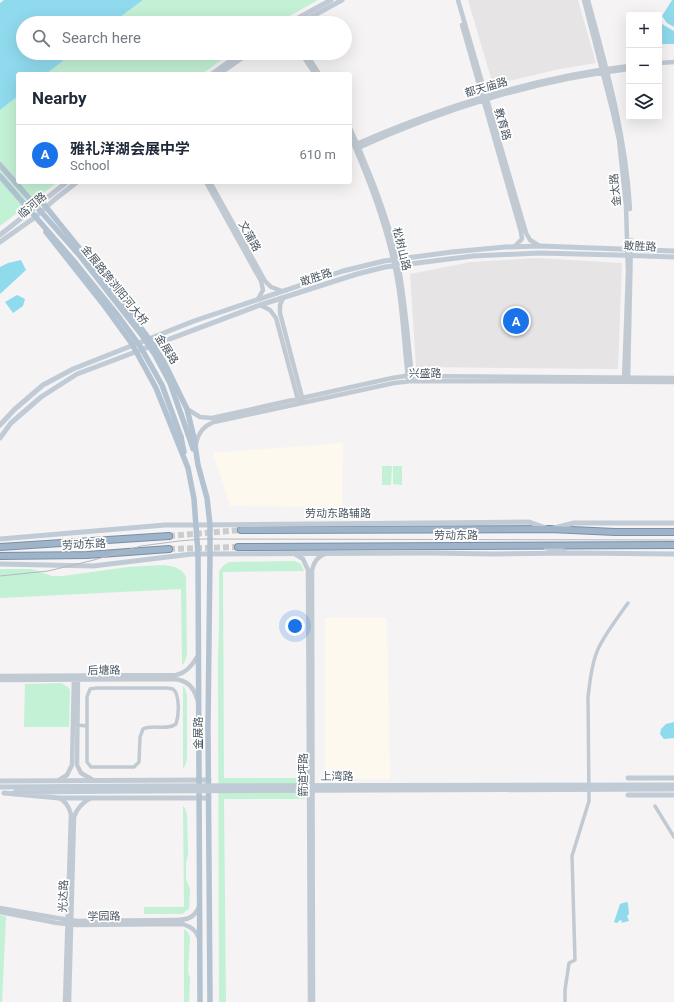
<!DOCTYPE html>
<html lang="en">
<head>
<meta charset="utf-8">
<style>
	:root { --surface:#fff; --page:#f6f6f7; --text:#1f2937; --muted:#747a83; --line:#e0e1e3; --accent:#1a73e8 }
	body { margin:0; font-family:Roboto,"Noto Sans SC",sans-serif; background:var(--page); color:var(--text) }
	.controls { position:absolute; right:12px; top:12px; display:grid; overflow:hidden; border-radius:4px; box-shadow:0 4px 16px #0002 }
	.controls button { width:36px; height:36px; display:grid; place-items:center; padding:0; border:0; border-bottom:1px solid var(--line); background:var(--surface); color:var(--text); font:20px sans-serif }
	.you { position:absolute; left:295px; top:626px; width:14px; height:14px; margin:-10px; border:3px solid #fff; border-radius:50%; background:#1a73e8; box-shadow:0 0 0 6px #1a73e833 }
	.badge { display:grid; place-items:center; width:26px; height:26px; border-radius:50%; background:var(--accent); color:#fff; font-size:13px; font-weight:700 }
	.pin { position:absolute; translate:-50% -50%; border:2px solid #fff; box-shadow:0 1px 4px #0006 }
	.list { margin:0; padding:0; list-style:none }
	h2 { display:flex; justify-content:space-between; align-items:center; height:52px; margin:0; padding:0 16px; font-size:17px }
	h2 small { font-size:13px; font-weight:400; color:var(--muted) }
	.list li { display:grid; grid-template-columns:26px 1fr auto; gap:12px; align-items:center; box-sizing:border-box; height:60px; padding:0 16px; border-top:1px solid var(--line) }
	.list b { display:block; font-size:15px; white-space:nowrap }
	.list p { margin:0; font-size:13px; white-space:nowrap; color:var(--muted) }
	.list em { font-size:13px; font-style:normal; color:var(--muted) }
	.icon { flex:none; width:22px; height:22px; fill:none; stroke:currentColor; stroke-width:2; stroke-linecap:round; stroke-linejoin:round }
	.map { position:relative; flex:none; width:674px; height:1002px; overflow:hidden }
	.search { position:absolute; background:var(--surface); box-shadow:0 4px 16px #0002; left:16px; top:16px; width:336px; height:44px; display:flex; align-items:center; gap:10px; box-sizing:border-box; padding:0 14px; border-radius:22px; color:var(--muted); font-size:15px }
	.panel { position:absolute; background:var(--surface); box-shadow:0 4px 16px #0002; left:16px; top:72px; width:336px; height:112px; border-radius:4px }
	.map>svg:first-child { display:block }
	.commercial { fill:#fdf9ef }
	.education { fill:#e6e4e5 }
	.green { fill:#c3f1d5 }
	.water { fill:#90daee }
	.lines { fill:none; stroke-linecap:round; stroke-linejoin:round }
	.trunk-tunnel { stroke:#caccce; stroke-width:6; stroke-dasharray:6 3; stroke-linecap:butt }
	.trunk-casing { stroke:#7690ad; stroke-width:8 }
	.minor { stroke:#c1cad2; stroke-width:3.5 }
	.tertiary { stroke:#c1cad2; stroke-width:4.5 }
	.secondary { stroke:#c1cbd6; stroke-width:5 }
	.primary { stroke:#b3c2d1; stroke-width:5.5 }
	.trunk { stroke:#9fb4c9; stroke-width:6 }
	.rail { stroke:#b5b8bd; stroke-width:1 }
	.secondary-bridge { stroke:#c1cbd6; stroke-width:5 }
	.primary-bridge { stroke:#b3c2d1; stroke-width:5.5 }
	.labels { text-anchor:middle; stroke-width:3.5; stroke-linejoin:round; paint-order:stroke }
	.street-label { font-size:11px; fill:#4a5661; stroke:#fff }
</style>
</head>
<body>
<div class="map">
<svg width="674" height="1002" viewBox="0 0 674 1002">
	<rect width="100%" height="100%" fill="#f5f3f3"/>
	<path class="commercial" d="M343,443L342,507L230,506L213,453Z
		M325,618H387L390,779H325Z"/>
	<path class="education" d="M468,0H578L596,63L555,70L493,85Z
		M537,258L622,263L618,369L416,367L410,274L471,262Z"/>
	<path class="green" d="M143,0H318L277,23H112Z
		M73,53H231L202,74H46Z
		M18,96V182H58L0,226V110Z
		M382,466H392L391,485H382Z
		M393,466H402V485L393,484Z
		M295,561L301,564L304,571L223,572L224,778H305V799H224L226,1002H219L218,655L219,629V573C220,567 225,564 230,562Z
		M163,565C173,566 182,568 186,577L187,655L184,663L182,665L181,589L0,598V569H32L52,576H63L128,567Z
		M61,683L68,687L70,690L69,727H24L25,684Z
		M183,686L185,688L187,696V759L185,766L183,768Z
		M183,806L185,808L187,815L188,855L186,862V879L190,889L189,909L182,914H144V907H184Z
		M0,915L6,916L2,1002H0Z
		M184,929L187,931L190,937L188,971L190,979L189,1002H184Z"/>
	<path class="water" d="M4,0H143L112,23H23V53H73L46,74H18V96L0,110V3Z
		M672,0H674V27L667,23L662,16Z
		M659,21L665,26L674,31V44H659Z
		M21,260L26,270L0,294V267L8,263Z
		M17,295L25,299L23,306L13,313L5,302Z
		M674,722V738L664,739L660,734L661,729L666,724Z
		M626,902L628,903L629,914L627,916L629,921L621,923L622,921L620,920L617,923L614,922L620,904Z"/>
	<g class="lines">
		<path class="trunk-tunnel" d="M169,536L241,530
			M169,549L238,547"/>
		<g class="trunk-casing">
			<path id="trunk" d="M241,530L550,529L615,532H674
				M0,547L169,536
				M238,547L674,545
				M0,556L87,555L169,549"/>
		</g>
		<path class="minor" d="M77,725L87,726V762L91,767H134L139,762L140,737L143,729C153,724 167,731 176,724C179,715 180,695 173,689L167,688H96L90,689L87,697V726
			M655,806L674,837
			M565,1002V990L569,963L575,960L572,856L589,801L588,697C590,681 592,660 600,645C608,630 618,617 628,603"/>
		<path class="tertiary" d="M458,0L526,233L530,240L538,245
			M584,0L613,113L619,140L626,206L628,272L624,380
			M588,0C607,69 626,137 630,209
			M462,25L521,232L522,239L515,246
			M301,53L315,74
			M306,53L319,74
			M659,63L674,62
			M350,128C369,171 388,216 398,263C405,300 408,339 412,378
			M350,136C370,181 388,229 397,278C403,311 404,345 408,378
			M354,145C441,107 534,77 629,66
			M356,149C440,110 536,80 629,69
			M206,182L261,281L263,290L258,299
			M210,182L265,281L271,287L282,291
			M283,298L280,305V313L303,401
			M260,305L270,310L276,318L298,400
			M628,381L631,240
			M187,409L200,417L212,418L392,378L405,376L674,378
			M196,444C198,433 203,426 214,422L394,383L412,381L674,382
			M295,554L303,559L308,570L310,1002
			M0,676L176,675C186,673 192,666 197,657
			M78,677L77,765L81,773L93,780
			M0,680L174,679C186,680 194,687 197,699
			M59,780L67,775L72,765L74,677
			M59,798C66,801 69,807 71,814L65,1002
			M0,908L57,918L77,921L176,920C187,920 194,918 199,907
			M0,912L57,923L77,925L183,924C191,927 196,930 199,938
			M69,1002L74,817C77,808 83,802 91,798
			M313,1002L312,570C314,562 317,557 325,554"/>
		<path class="secondary" d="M289,23L331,0
			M300,23L342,0
			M212,74L241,53
			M219,74L249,53
			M0,235L67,182
			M0,242L34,218L54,200L77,182
			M0,425L15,409L43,385L73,369L194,321L343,271L384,261L452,252L505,247L540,246L674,251
			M0,438L11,423L41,397L77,374L260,305L357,274L385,267L473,256L540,253L617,255L674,257
			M554,528L574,523H674
			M0,539L165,525H196L529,522L546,528
			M546,548L564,551
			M0,564L93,566L192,554L431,553L493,554L574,553L674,554
			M628,778H674
			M0,781L209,780
			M0,787L146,786
			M15,792L146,791
			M4,793L59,798H209
			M628,795H674"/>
		<path class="primary" d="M42,202L109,285L149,339L164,362L187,409L194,438L198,465L207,498L210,525V554L208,727L210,1002
			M46,232L103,304L132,344L156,388L188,468L194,499L198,554L200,1002
			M188,434L193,449
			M181,437L184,452"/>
		<use href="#trunk" class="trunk"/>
		<path class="rail" d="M0,576L48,571L94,560L141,546L179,541L203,539L674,540"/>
		<path class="secondary-bridge" d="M146,786L674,785
			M146,791L674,789"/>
		<path class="primary-bridge" d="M0,165L80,256L141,334L155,355L170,383L188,434
			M0,176L73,260L119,317L140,346L162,385L181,437"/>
	</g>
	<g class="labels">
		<g class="street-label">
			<text transform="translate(486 87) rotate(-16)" y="4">都天庙路</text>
			<text transform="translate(503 124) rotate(74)" y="4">教育路</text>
			<text transform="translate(615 190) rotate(-96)" y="4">金太路</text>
			<text transform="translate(32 205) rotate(-40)" y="4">临河路</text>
			<text transform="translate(250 236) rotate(61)" y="4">文蒲路</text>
			<text transform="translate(640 246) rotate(3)" y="4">敢胜路</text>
			<text transform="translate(402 249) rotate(76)" y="4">松树山路</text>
			<text transform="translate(316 277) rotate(-18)" y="4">敢胜路</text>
			<text transform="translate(115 285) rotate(51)" y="4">金展路跨浏阳河大桥</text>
			<text transform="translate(167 349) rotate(58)" y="4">金展路</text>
			<text x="425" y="377">兴盛路</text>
			<text x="338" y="517">劳动东路辅路</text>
			<text x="456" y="539">劳动东路</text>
			<text transform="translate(84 544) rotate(-3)" y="4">劳动东路</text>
			<text transform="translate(104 670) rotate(-1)" y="4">后塘路</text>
			<text transform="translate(198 733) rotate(-90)" y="4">金展路</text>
			<text transform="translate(303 775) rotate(-90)" y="4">箭道坪路</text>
			<text x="337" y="780">上湾路</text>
			<text transform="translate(63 896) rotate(-88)" y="4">光达路</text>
			<text transform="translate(104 916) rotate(-1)" y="4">学园路</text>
		</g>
	</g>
</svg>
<div class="controls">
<button>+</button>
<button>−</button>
<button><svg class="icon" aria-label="layers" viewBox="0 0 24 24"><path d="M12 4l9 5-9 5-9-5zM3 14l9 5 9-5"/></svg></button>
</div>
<div class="you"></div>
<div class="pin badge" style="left:516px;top:321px">A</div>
<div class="search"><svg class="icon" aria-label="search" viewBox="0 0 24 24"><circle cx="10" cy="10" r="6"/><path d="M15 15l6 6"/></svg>Search here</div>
<section class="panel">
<h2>Nearby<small></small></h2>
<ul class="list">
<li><span class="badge">A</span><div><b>雅礼洋湖会展中学</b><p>School</p></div><em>610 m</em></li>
</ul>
</section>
</div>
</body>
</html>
